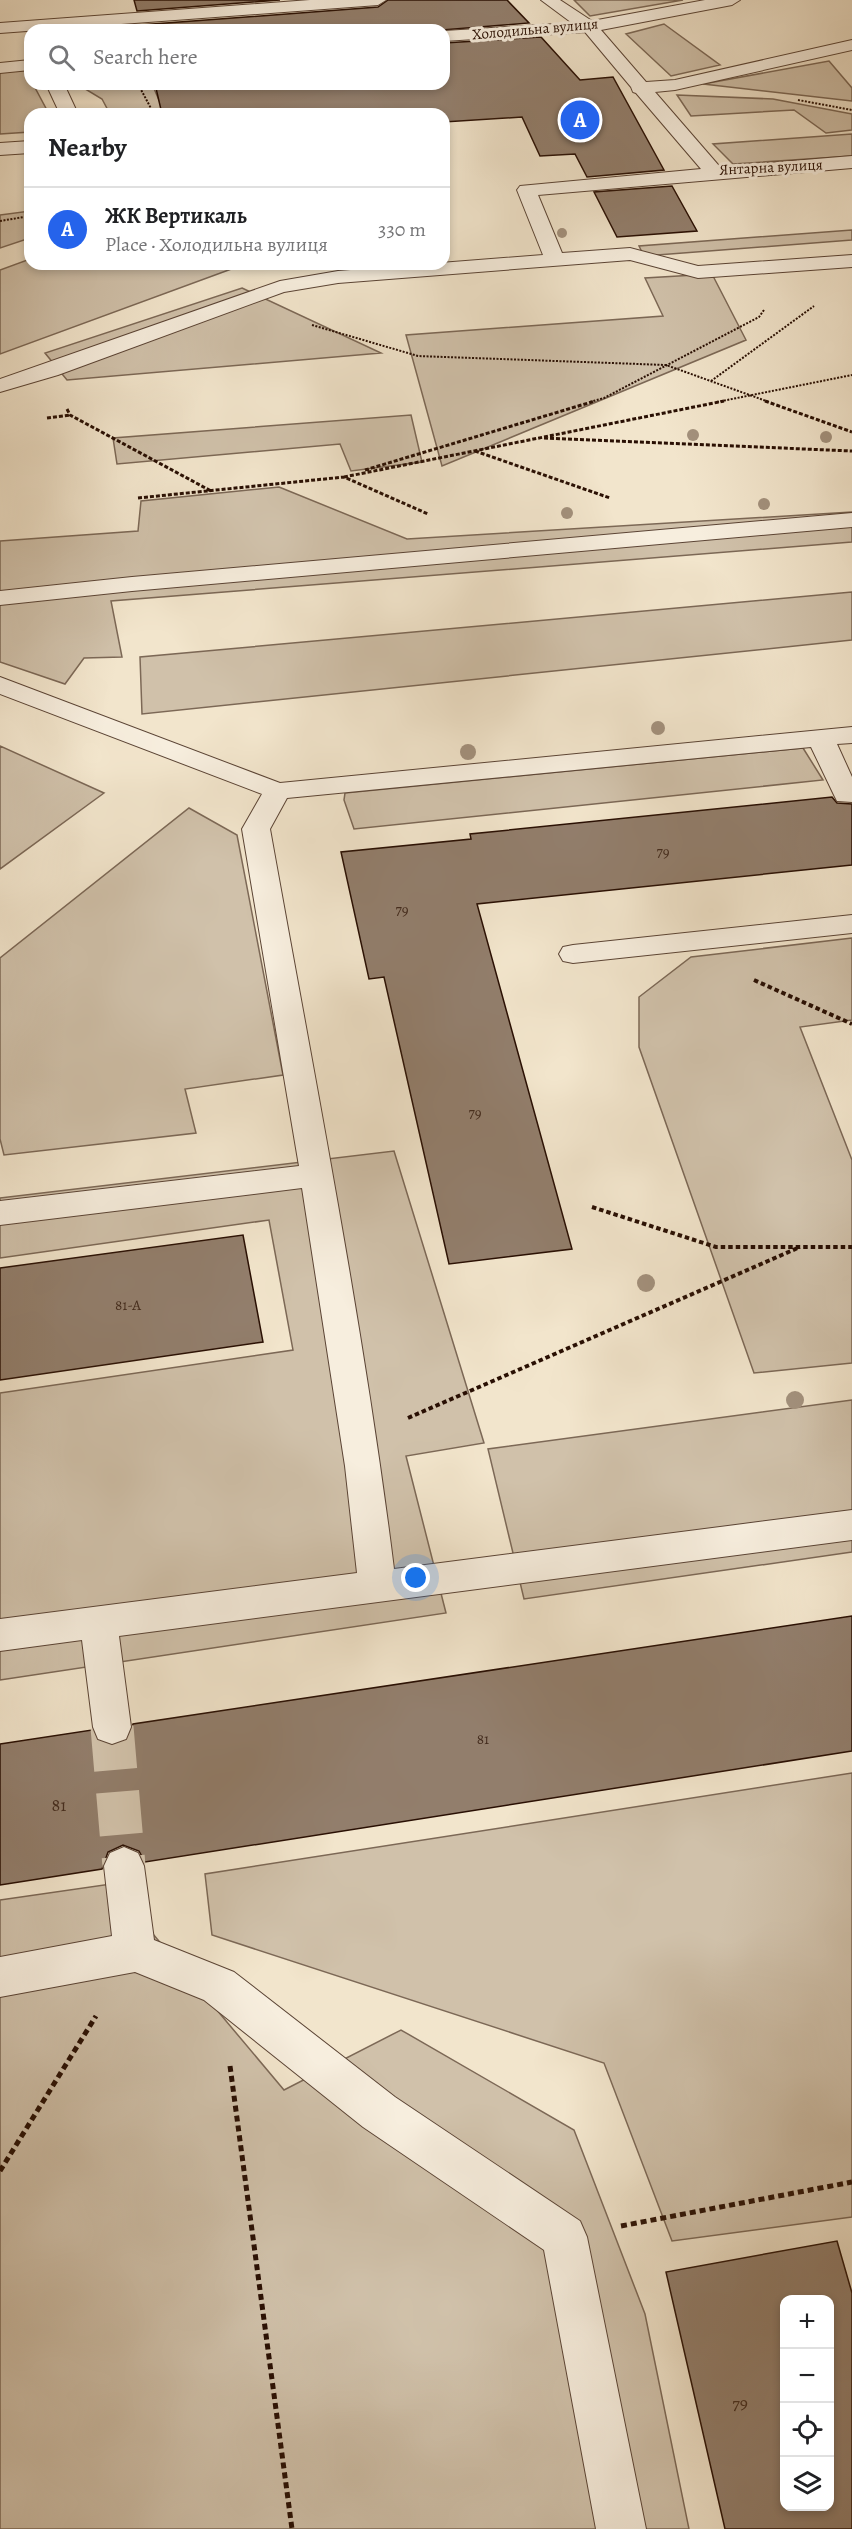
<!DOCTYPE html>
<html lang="en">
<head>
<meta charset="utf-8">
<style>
	:root { --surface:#fff; --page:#f2f2f2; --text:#202124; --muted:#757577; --line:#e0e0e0; --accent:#2563eb }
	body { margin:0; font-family:Alegreya,serif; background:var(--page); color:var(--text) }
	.controls { position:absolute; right:18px; bottom:18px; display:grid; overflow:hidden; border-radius:12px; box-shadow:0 3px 9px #0003 }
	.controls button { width:54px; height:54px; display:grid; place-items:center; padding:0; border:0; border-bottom:2px solid var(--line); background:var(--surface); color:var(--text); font:30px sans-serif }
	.you { position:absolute; left:416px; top:1578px; width:21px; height:21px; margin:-15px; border:4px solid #fff; border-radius:50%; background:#1a73e8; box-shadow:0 0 0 9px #1a73e833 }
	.badge { display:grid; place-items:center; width:39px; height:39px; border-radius:50%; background:var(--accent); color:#fff; font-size:20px; font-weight:700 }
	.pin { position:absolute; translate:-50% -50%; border:3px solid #fff; box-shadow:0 2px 6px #0006 }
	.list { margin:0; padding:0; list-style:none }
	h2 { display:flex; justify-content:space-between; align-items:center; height:78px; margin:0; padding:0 24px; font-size:26px }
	h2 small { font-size:20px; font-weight:400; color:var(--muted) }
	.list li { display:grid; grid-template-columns:39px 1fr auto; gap:18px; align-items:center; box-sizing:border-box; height:84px; padding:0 24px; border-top:2px solid var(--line) }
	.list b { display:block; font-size:22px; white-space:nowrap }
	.list p { margin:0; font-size:20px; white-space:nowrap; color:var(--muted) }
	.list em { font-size:20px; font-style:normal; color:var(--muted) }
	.icon { flex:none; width:33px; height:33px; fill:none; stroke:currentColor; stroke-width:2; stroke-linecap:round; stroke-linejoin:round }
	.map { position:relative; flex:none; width:852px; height:2529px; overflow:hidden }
	.search { position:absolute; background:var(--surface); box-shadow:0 3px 9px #0003; left:24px; top:24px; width:426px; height:66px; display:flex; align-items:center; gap:15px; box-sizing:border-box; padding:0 21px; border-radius:18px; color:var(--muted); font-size:22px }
	.panel { position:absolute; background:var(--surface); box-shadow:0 3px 9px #0003; left:24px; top:108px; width:426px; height:162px; border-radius:18px }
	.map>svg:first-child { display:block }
	.green { fill:#d0c1aa; stroke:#7c6856; stroke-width:1.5 }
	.building { fill:#927e6c; stroke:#290f03; stroke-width:1.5; fill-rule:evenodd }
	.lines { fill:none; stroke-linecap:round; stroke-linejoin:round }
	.minor-tunnel { stroke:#d4c5ae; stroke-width:43; stroke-dasharray:43 22; stroke-linecap:butt }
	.minor-casing { stroke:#5b4435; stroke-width:2 }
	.path-far3 { stroke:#290f03; stroke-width:2; stroke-dasharray:2 1.5; stroke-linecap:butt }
	.path-far2 { stroke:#290f03; stroke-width:3; stroke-dasharray:4 2; stroke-linecap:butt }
	.path-far1 { stroke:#290f03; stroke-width:4; stroke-dasharray:4.5 3; stroke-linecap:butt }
	.path { stroke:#290f03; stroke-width:5; stroke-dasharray:6 4; stroke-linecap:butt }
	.minor { fill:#f7eede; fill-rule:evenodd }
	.tree { fill:#a3917d }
	.labels { text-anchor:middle; stroke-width:6; stroke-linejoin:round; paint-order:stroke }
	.far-street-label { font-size:15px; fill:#290f03; stroke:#f7eede }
	.number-label { font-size:15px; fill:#432b1d }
	.near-number-label { font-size:18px; fill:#432b1d }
</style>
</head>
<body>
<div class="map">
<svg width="852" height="2529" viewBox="0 0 852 2529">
	<rect width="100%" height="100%" fill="#f2e5cc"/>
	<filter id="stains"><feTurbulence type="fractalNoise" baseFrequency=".00333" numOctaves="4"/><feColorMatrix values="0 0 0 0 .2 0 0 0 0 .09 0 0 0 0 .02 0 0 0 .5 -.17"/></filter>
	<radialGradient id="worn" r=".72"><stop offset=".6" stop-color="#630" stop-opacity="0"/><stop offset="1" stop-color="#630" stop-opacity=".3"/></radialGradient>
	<path class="green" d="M574,0H683L590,16Z
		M664,24L720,65L671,76L626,34Z
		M829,61L852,88V101L703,84Z
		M26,70L30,84H33L49,114H30V132L0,134V72Z
		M77,84H152L165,114H110L102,99Z
		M677,95L773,99L852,114V130L826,133L794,110L691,116Z
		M852,134V156L733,164L713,144Z
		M30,211V238L0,248V215Z
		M852,230V240L644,256L639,246Z
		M30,259V264H245L0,354V270Z
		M712,274L746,340L442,466L406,335L663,316L645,278Z
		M242,288L381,353L67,380L45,353Z
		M411,415L422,462L351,471L340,444L117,464L113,438Z
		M279,487L407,539L852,512V542L111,601L122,657L84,658L65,684L0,662V541L138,531L141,501Z
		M852,592V640L142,714L140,657Z
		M0,746L104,793L0,869Z
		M803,748L823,780L354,829L344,800L345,793Z
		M189,808L237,835L283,1075L185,1089L196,1133L4,1155L0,1139V958Z
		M852,938V1020L800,1027L852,1160V1363L754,1373L639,1047V997L691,957Z
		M394,1151L484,1443L406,1456L446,1613L0,1680V1393L293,1350L269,1220L0,1258V1198Z
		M852,1400V1552L524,1599L488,1449Z
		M852,1773V2217L672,2241L604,2063L212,1935L205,1874Z
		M111,1884L284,2090L401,2030L574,2130L645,2314L689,2529H0V1900Z"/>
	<path class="building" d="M134,0H280L137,11Z
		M388,0H507L529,23L442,30H142L140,25L378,7Z
		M541,37L580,80L613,77L664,170L587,177L575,154L540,156L522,117L444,122V114H162L155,84H444V43Z
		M672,186L697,231L617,237L594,192Z
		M832,797L837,803L852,804V865L477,904L572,1249L449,1264L384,977L369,979L341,852L471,839L470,834Z
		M243,1235L263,1342L0,1380V1268Z
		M852,1616V1751L145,1862L139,1851L123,1845L108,1852L102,1869L0,1885V1744L92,1730L97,1741L113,1746L128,1740L133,1724Z
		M837,2241L852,2293V2529H725L666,2272ZM784,2300H830V2506H784Z"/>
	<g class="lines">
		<path class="minor-tunnel" d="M112,1727L124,1866"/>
		<g class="minor-casing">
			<path id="minor" d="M310,0H386L378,5L0,33V23Z
				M541,0H560L592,21L705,0H740L732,5L601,30L646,82L675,80L852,40V50L675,90L655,92L720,167L852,156V168L538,195L562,253L630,248L698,266L852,255V267L698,278L630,260L338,283L284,292L58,375L0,392V379L280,281L338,271L543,255L517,190L520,186L701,169L636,93L633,92L631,87L585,32L444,41V31L572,23Z
				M30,60V70L0,73V63Z
				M46,84H64L78,114H60Z
				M30,141V153L0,155V143Z
				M852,513V527L132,591L0,605V591L132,577Z
				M0,677L280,783L852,727V743L837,744L852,777V802L837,801L834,795L811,747L287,798L270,829C314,1075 363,1321 394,1569L852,1510V1540L119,1636L131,1727L126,1739L112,1744L98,1739L93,1727L82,1640L0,1651V1619L357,1573L345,1466L302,1188L0,1225V1201L299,1166L242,829L262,794L0,694Z
				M852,915V933L573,963L563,961L559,954L563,947L573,945Z
				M124,1847L138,1853L144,1866L154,1940L234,1972L395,2097L580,2221L587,2237L646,2529H596L544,2250L363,2127L204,2000L135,1972L0,1997V1957L112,1936L104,1866L110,1853Z"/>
		</g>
		<path class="path-far3" d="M138,84L154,114
			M798,100L852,110
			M0,221L30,216
			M312,325L418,356L666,365L769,402
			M711,381L814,306
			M590,402L604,398L759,317L764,310
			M717,402L852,375"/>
		<path class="path-far2" d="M765,401L852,432
			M67,409L70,415L211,491
			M47,418L70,415
			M544,438L852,451
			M475,451L610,498
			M365,470L595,401
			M344,477L724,401
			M138,498L344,477L428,514"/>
		<path class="path-far1" d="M754,980L852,1024
			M592,1207L716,1247H852
			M408,1418L800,1247"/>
		<path class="path" d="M230,2066L292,2529
			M0,2171L96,2016
			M621,2226L852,2182"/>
		<use href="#minor" class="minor"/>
	</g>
	<g class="tree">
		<circle cx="562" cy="233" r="5"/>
		<circle cx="693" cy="435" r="6"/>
		<circle cx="826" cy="437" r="6"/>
		<circle cx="764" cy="504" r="6"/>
		<circle cx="567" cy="513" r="6"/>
		<circle cx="658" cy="728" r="7"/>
		<circle cx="468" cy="752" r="8"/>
		<circle cx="646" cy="1283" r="9"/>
		<circle cx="795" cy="1400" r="9"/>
	</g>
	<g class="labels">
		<g class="far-street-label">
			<text transform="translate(535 29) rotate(-5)" y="5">Холодильна вулиця</text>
			<text transform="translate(771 167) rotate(-3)" y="5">Янтарна вулиця</text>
		</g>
		<g class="number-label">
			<text x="663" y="857">79</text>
			<text x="402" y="915">79</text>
			<text x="475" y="1118">79</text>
			<text x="128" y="1310">81-А</text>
			<text x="483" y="1744">81</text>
		</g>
		<g class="near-number-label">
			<text x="59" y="1811">81</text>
			<text x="740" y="2409">79</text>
		</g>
	</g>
	<rect width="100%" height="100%" filter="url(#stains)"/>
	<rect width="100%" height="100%" fill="url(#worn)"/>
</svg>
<div class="controls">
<button>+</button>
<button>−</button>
<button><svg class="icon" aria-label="locate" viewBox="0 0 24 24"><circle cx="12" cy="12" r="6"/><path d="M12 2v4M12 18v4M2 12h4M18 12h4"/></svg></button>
<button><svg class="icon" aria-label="layers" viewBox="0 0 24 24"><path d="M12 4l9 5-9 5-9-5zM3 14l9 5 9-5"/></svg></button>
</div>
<div class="you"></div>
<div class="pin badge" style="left:580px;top:120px">A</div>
<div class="search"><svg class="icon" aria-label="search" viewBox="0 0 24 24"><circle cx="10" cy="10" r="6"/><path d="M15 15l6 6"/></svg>Search here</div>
<section class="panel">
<h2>Nearby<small></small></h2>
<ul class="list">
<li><span class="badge">A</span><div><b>ЖК Вертикаль</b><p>Place · Холодильна вулиця</p></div><em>330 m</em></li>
</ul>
</section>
</div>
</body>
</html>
